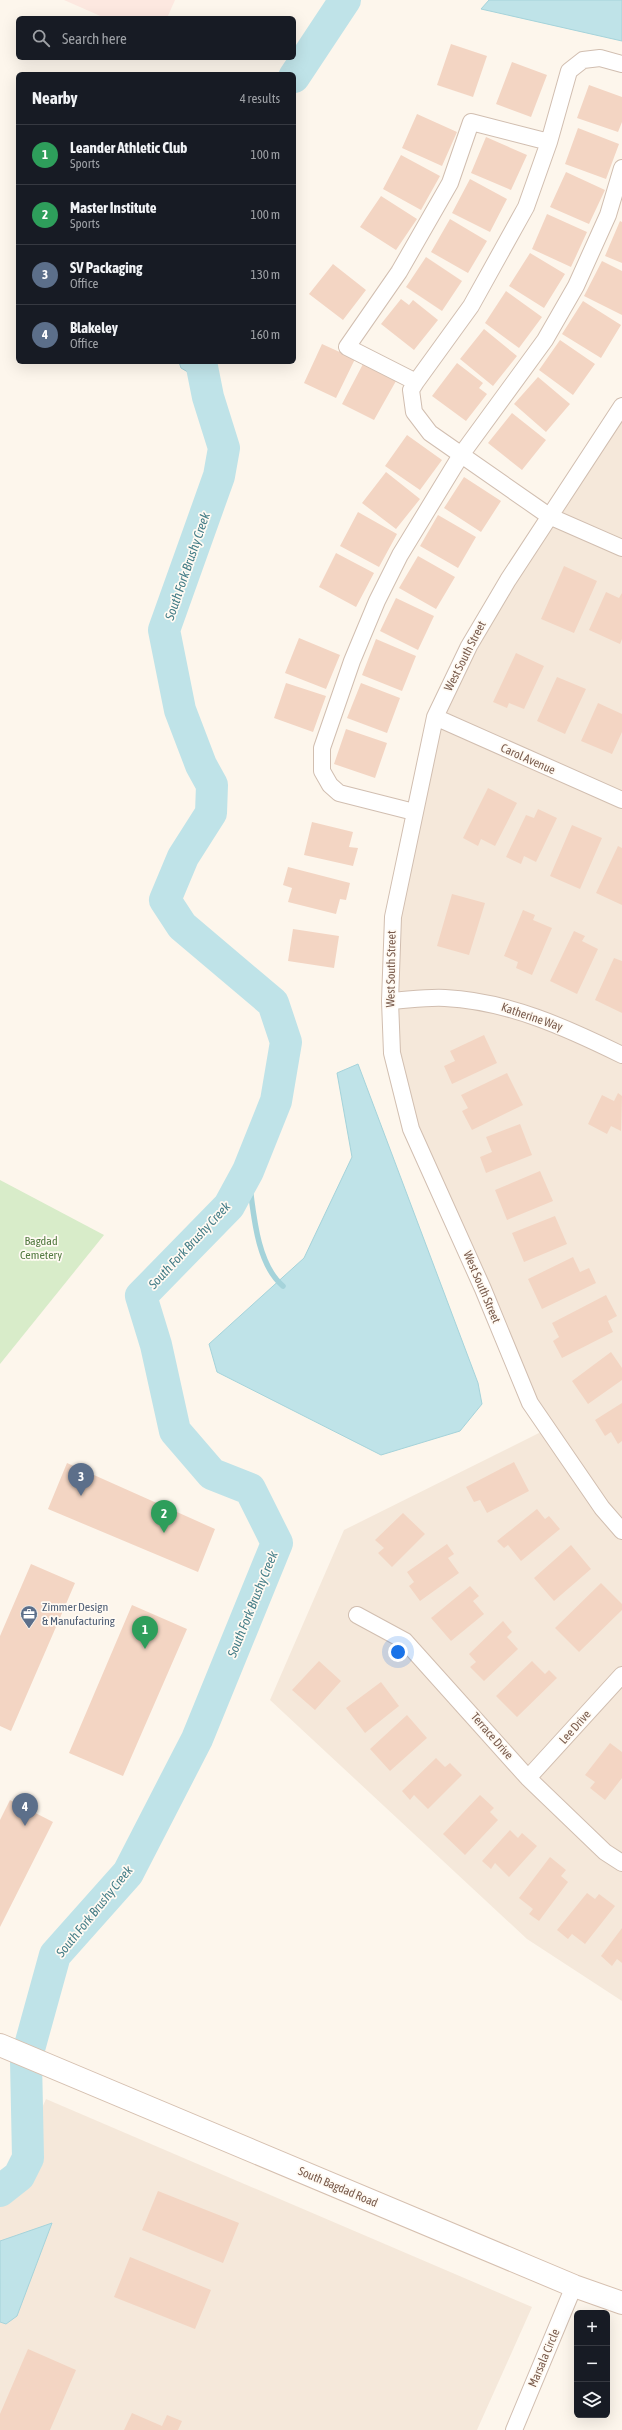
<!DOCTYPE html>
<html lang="en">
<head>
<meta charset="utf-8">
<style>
	:root { --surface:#171b24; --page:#20242c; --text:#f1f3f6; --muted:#9ea1a6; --line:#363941; --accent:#e76f51 }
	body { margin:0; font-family:"Asap Condensed",sans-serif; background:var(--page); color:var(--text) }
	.controls { position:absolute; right:12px; bottom:12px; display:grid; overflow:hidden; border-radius:6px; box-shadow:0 4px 16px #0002 }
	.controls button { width:36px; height:36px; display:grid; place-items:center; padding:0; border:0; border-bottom:1px solid var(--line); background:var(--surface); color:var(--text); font:20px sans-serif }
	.you { position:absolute; left:398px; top:1652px; width:14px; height:14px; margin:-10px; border:3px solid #fff; border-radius:50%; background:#1a73e8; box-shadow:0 0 0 6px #1a73e833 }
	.badge { display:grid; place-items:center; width:26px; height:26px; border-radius:50%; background:var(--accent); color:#fff; font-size:13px; font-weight:700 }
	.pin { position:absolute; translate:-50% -33px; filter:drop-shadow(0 1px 2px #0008) }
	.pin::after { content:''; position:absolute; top:21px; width:14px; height:12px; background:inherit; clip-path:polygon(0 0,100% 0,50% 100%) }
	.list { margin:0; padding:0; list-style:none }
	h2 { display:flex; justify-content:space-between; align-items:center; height:52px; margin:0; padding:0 16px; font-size:17px }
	h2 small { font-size:13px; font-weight:400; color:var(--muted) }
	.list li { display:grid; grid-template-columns:26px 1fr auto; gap:12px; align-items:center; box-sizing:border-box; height:60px; padding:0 16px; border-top:1px solid var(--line) }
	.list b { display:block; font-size:15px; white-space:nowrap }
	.list p { margin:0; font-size:13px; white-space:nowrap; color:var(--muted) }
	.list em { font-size:13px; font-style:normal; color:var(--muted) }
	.icon { flex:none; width:22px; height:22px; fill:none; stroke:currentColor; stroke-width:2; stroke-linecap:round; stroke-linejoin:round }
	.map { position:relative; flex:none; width:622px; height:2430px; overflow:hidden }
	.search { position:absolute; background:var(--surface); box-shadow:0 4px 16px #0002; left:16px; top:16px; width:280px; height:44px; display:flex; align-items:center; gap:10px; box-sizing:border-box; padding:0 14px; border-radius:6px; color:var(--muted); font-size:15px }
	.panel { position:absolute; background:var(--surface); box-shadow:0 4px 16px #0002; left:16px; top:72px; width:280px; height:292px; border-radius:6px }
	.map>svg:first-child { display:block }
	.residential { fill:#f5e8da }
	.commercial { fill:#fde8e0 }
	.green { fill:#d8ecc9 }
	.water { fill:#bfe3e8; stroke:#a5d3da }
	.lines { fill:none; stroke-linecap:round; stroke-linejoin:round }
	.stream { stroke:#a5d3da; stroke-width:5.5 }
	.river { stroke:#bfe3e8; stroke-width:32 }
	.building { fill:#f3d5c3 }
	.street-casing { stroke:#d1beb0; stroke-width:18 }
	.secondary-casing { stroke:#d6c0b0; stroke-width:24 }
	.street { stroke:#fff; stroke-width:16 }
	.secondary { stroke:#fff; stroke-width:22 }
	.labels { text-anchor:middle; stroke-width:3.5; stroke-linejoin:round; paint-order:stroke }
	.street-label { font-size:12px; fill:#7a5c4d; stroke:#fffaf3 }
	.park-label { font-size:12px; fill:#537a41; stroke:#fffaf3 }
	.service-label { font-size:12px; fill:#4e5e75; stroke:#fffaf3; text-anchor:start }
	.water-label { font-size:13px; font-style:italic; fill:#437c86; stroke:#fffaf3 }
</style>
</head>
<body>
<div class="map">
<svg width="622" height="2430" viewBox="0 0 622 2430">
	<rect width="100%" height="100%" fill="#fdf6ec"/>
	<path class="residential" d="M622,406V2001L527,1939L270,1700L344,1530L541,1432L442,1194L392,1053L393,917L419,791L469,646Z
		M46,2099L532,2307L477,2430H0V2202Z"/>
	<path class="commercial" d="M64,0H175L167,18H105Z"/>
	<path class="green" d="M0,1180L104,1235L0,1364Z"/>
	<path class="water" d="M489,0H622V41L481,9Z
		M179,362H204L205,382L181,368Z
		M358,1064L478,1383L482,1404L460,1431L381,1455L217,1372L209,1344L304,1258L352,1157L337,1073Z
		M52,2223L17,2316L6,2324L0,2322V2241Z"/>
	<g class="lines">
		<path class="stream" d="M248,1171C253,1206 255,1263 283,1286"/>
		<path class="river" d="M294,77L345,0
			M0,2191L19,2176L28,2158L26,2060L55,1955L128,1873L197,1739L277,1543L250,1489L212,1474L175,1431L156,1345L141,1296L229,1206L248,1171L276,1101L286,1042L273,1003L182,926L165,900L183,857L211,813L212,785L201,765L180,710L164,630L219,476L224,448L208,397L201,362"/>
	</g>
	<path class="building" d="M451,44L487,56L473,97L437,85Z
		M512,62L547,75L531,117L496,104Z
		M589,85L622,97V122L618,132L577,118Z
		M417,114L457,132L442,166L402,148Z
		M578,128L619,144L606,179L565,164Z
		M486,137L527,155L511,190L471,173Z
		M401,155L440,176L421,210L383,189Z
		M566,172L605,190L589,224L550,207Z
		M470,179L507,199L490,232L452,213Z
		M381,196L417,219L396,250L360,227Z
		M547,214L587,232L571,267L532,249Z
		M450,219L487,241L468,273L431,252Z
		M620,221L622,222V263L605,256Z
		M530,253L565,274L544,308L509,286Z
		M426,257L462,281L442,311L406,287Z
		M602,261L622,271V315L584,296Z
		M333,264L366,290L343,320L309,294Z
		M506,291L542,317L519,348L485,323Z
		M401,299L409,305L413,300L438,320L414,350L381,324Z
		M583,301L621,325L601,358L562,334Z
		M484,329L517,356L493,386L460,359Z
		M560,340L595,364L573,395L539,370Z
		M322,344L355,359L336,398L304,383Z
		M457,363L483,383L479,388L487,394L466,421L432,396Z
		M363,364L396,381L374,420L342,404Z
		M538,377L570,404L546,432L514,404Z
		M512,413L546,440L522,470L488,443Z
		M407,435L442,460L420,490L385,466Z
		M386,472L420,499L396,529L362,503Z
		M464,477L501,501L481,532L444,508Z
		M358,512L397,534L379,567L340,546Z
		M438,515L476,537L458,568L420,546Z
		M336,553L374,573L356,607L319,587Z
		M418,556L455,577L436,609L399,588Z
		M564,566L597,581L574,633L541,619Z
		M606,592L619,598L622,593V639L620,644L589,630Z
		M396,598L434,616L418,650L380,631Z
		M299,638L340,655L326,689L285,673Z
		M376,639L416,656L402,691L362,675Z
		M516,653L544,666L524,709L509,703L507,708L493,702Z
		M557,677L586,689L565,734L537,721Z
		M286,683L326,696L313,732L274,718Z
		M361,683L400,698L387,733L347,718Z
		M598,703L622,714V732L612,754L581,741Z
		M346,729L387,743L375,778L334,764Z
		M488,788L517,803L495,846L481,839L478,846L463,838Z
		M538,809L557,818L536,862L524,856L521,864L506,857L526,815L534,818Z
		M312,822L353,832L349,847L358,848L353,866L304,855Z
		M572,825L602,838L580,889L550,876Z
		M618,846L622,848V905L596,893Z
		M288,867L350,883L346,900L340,899L336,914L288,902L292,888L283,885Z
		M452,894L485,903L469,955L437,946Z
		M523,910L535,915L533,920L552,928L532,975L516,968L518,962L504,956Z
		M293,929L339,936L334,968L288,961Z
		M574,931L585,936L582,941L598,949L577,994L550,981Z
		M614,958L622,961V1013L595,1000Z
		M484,1035L497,1063L452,1084L444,1066L455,1061L450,1051Z
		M507,1073L523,1105L472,1130L462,1111L468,1108L461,1095Z
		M618,1093L622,1096L621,1131L611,1126L607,1134L588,1124L602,1095L614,1101Z
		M520,1124L532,1155L486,1173L480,1157L492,1152L486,1137Z
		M540,1171L553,1201L507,1220L495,1190Z
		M555,1216L567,1244L524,1262L512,1233Z
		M573,1257L580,1272L589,1268L596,1283L542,1309L528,1279Z
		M606,1295L617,1316L608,1321L613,1332L562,1358L553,1341L559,1337L552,1323Z
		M611,1352L622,1368V1380L588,1404L572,1381Z
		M622,1403V1441L618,1444L611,1432L605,1436L595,1420Z
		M514,1462L529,1491L487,1513L480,1500L474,1502L466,1487Z
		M67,1463L215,1529L198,1572L48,1509Z
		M537,1509L545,1519L549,1516L560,1529L521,1561L508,1545L504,1548L497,1541Z
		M403,1513L425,1534L392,1567L378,1553L384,1548L375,1540Z
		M447,1544L454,1554L448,1558L459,1573L420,1601L409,1586L414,1582L407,1572Z
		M571,1545L591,1569L554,1601L534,1578Z
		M31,1564L75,1583L11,1731L0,1726V1636Z
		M601,1583L622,1604V1610L579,1652L555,1628Z
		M470,1586L479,1596L473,1601L484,1614L451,1641L431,1618Z
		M132,1605L187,1629L123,1776L69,1753Z
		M503,1621L512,1632L507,1637L518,1649L484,1681L470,1667L476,1662L469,1654Z
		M319,1661L341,1681L315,1710L292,1690Z
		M532,1661L545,1674L549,1670L557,1678L517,1717L496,1696Z
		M381,1682L399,1706L365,1733L346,1708Z
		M407,1715L427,1738L390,1771L370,1749Z
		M610,1743L622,1752V1778L605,1800L590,1788L595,1782L585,1775Z
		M436,1758L445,1767L450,1763L462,1775L428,1809L414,1795L410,1800L402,1791Z
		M480,1795L494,1808L490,1812L498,1820L465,1855L443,1834Z
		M10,1800L53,1822L0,1927V1820Z
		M510,1830L518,1838L522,1833L537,1846L509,1877L495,1863L491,1869L482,1861Z
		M550,1857L566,1870L561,1876L568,1882L539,1921L529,1914L533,1909L519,1898Z
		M587,1893L595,1899L599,1894L615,1906L585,1944L572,1934L568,1939L557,1930Z
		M622,1928V1963L617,1959L612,1966L601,1956Z
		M158,2191L239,2223L223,2263L142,2230Z
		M130,2257L211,2290L195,2329L114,2297Z
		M28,2349L76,2370L50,2430H0V2414Z
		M132,2413L162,2426L167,2415L182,2421L178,2430H124Z"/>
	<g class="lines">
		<g class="street-casing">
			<path id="street" d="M622,64L600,58L583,60L569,71L549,142L471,122L450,183L399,272L347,347L416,382L411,390L414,412L430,433L549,516L622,548
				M416,382L471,306L526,207L549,142
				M622,406L508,580L469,646L435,717L393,917L390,1001L392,1053L411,1129L483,1289L530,1403L602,1508L622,1531
				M435,717L622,800
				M414,812L339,793L330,785L322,771V748L352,661L377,601L400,555L461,455L545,340L576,286L608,215L622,168
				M390,1001C408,1000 427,997 445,998C508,1001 567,1028 622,1055
				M357,1615L405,1641L528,1778L605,1852L622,1863
				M528,1778L622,1675
				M514,2430L574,2286"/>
		</g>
		<g class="secondary-casing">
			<path id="secondary" d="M0,2045L574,2286L622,2303"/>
		</g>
		<use href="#street" class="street"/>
		<use href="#secondary" class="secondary"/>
	</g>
	<defs>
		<g id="office-pin" transform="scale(0.9)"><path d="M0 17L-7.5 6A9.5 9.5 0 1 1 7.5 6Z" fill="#5c6f8a" stroke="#fffaf3"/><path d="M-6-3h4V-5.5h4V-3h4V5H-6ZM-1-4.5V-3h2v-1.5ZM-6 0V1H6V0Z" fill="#fff"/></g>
	</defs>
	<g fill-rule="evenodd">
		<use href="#office-pin" x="29" y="1614"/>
	</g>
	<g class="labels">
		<g class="street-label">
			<text transform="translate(465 656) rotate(-63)" y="4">West South Street</text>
			<text transform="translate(528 759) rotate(24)" y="4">Carol Avenue</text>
			<text transform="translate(391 969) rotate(-89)" y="4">West South Street</text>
			<text transform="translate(532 1017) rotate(19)" y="4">Katherine Way</text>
			<text transform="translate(482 1287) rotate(67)" y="4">West South Street</text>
			<text transform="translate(575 1727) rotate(-48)" y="4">Lee Drive</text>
			<text transform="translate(492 1736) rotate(49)" y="4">Terrace Drive</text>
			<text transform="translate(338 2187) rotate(23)" y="4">South Bagdad Road</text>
			<text transform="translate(544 2358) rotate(-67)" y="4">Marsala Circle</text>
		</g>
		<g class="park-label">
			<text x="41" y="1245">Bagdad<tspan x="41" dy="14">Cemetery</tspan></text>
		</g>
		<g class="service-label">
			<text x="42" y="1611">Zimmer Design<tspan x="42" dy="14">&amp; Manufacturing</tspan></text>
		</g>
		<g class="water-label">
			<text transform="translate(187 566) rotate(-71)" y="5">South Fork Brushy Creek</text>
			<text transform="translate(189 1245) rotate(-47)" y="5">South Fork Brushy Creek</text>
			<text transform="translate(252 1604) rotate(-68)" y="5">South Fork Brushy Creek</text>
			<text transform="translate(94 1911) rotate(-51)" y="5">South Fork Brushy Creek</text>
		</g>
	</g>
</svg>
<div class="controls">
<button>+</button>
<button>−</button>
<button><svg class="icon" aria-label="layers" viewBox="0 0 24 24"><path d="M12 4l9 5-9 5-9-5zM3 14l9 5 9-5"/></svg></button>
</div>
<div class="you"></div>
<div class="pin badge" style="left:145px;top:1649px;background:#2e9e5b">1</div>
<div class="pin badge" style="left:164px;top:1533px;background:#2e9e5b">2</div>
<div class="pin badge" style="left:81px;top:1496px;background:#5c6f8a">3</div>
<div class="pin badge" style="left:25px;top:1826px;background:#5c6f8a">4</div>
<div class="search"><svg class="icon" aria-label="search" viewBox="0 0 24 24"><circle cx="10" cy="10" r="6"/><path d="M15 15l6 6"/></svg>Search here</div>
<section class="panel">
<h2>Nearby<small>4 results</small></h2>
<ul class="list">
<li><span class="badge" style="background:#2e9e5b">1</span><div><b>Leander Athletic Club</b><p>Sports</p></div><em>100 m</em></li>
<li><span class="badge" style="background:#2e9e5b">2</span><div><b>Master Institute</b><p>Sports</p></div><em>100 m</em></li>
<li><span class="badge" style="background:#5c6f8a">3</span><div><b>SV Packaging</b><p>Office</p></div><em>130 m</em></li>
<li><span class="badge" style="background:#5c6f8a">4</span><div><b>Blakeley</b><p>Office</p></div><em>160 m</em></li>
</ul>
</section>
</div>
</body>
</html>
